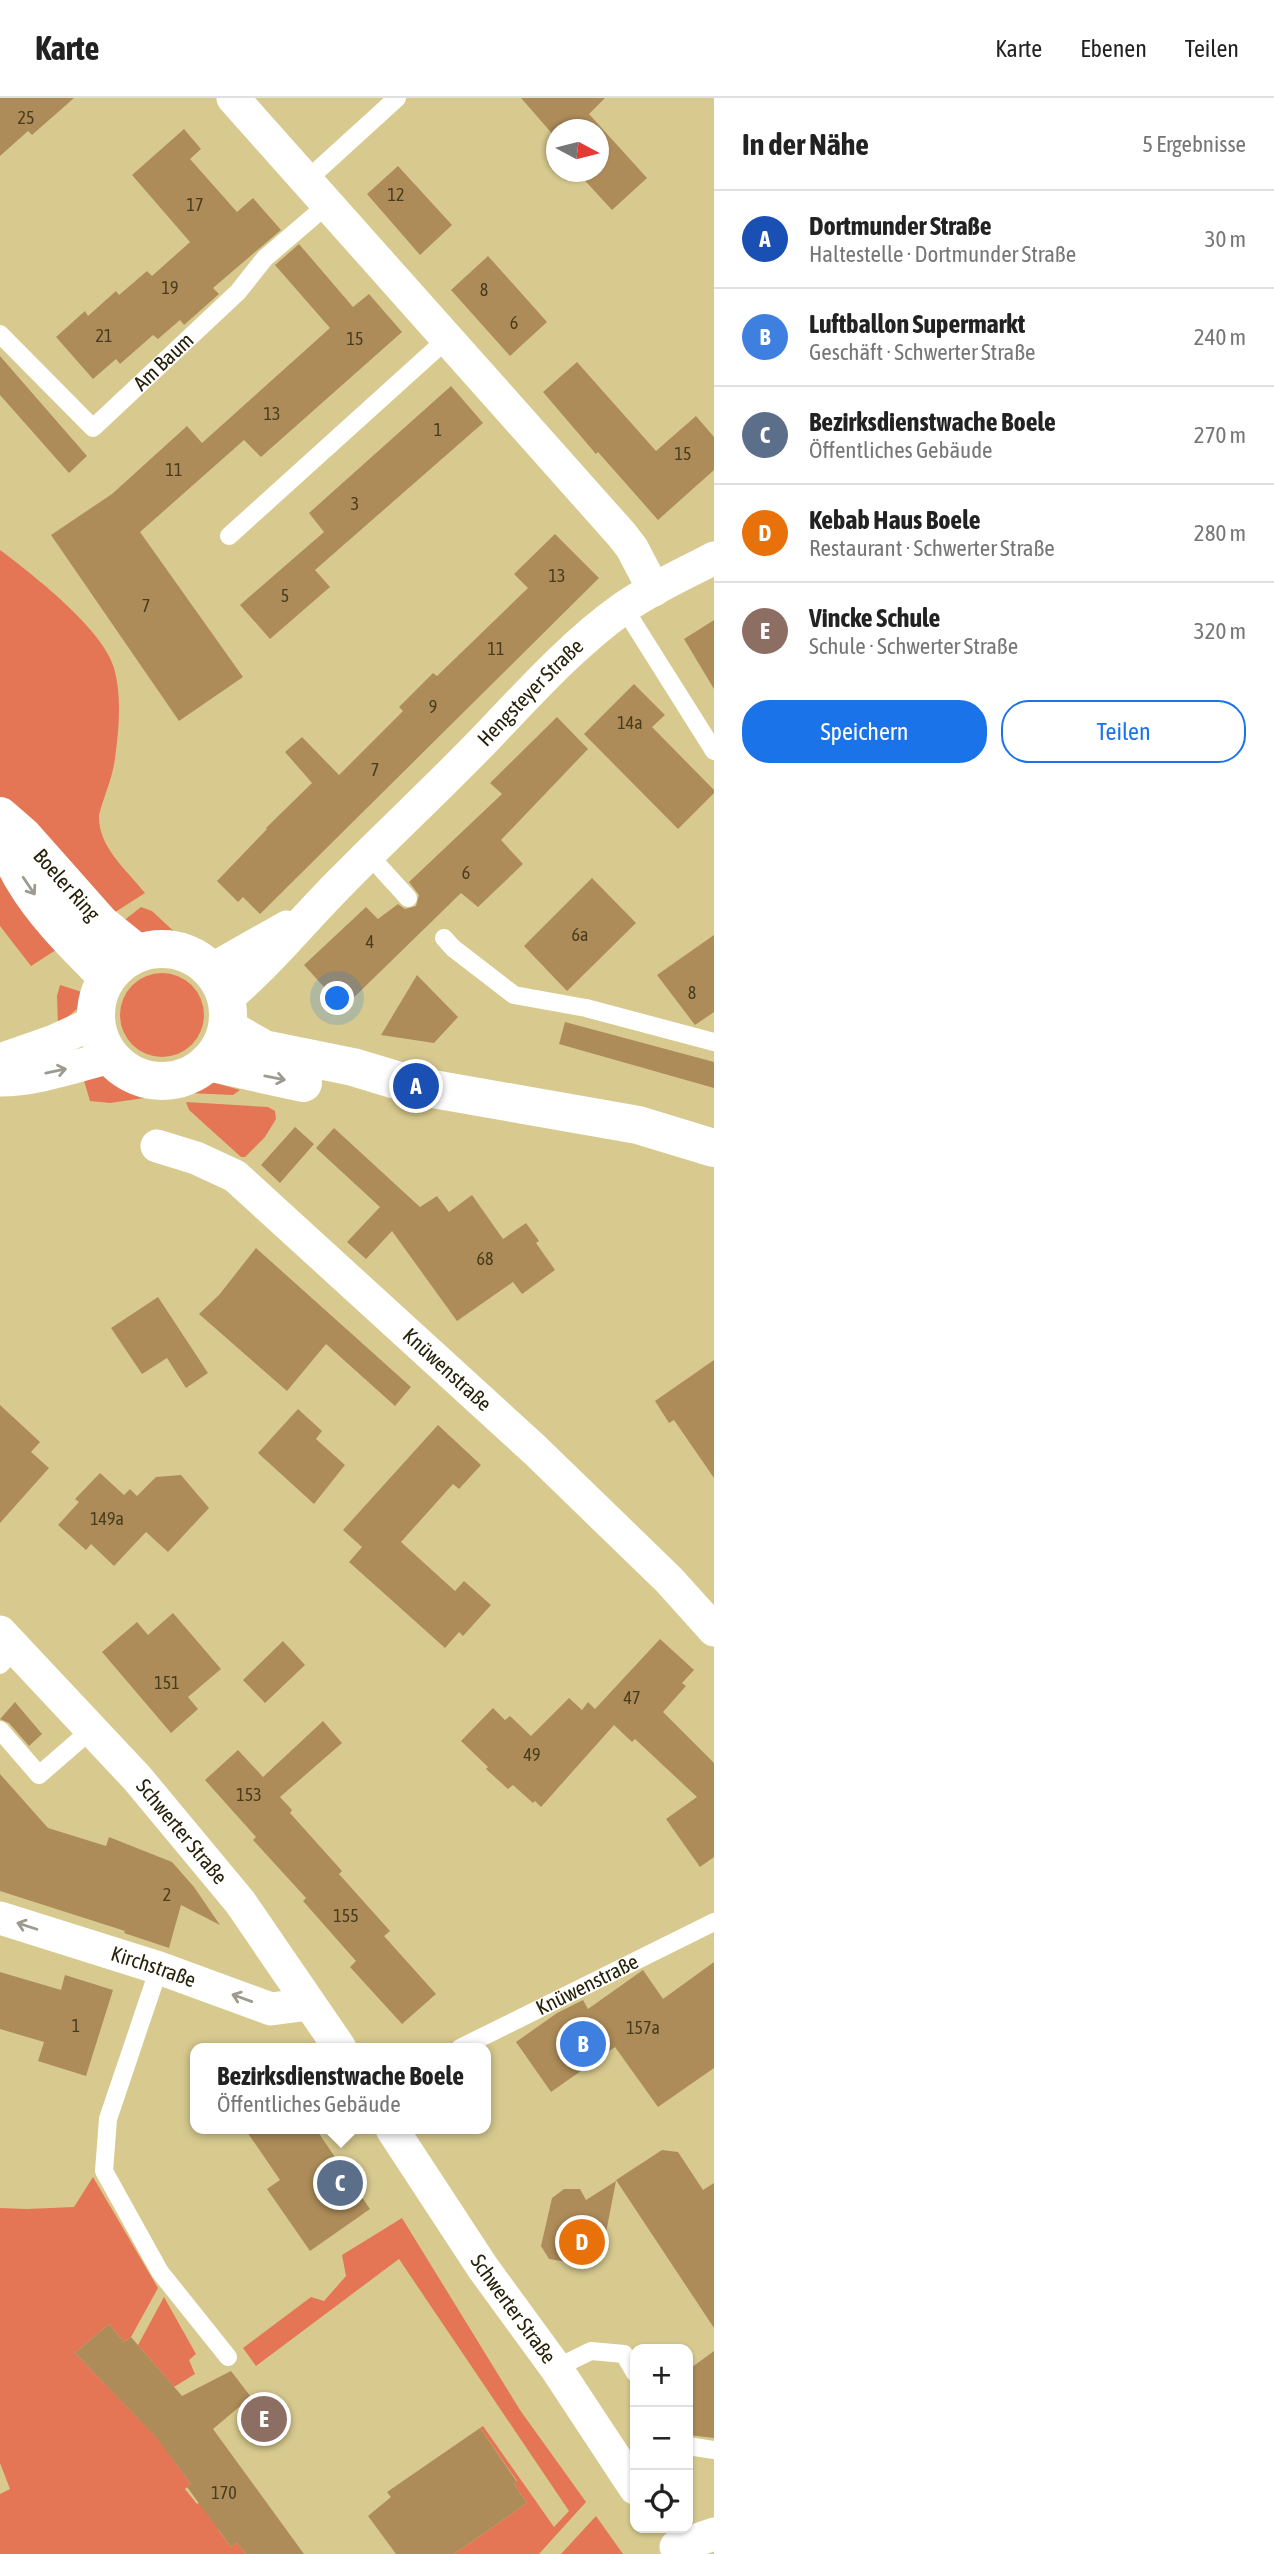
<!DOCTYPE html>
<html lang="de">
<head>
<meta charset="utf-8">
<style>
	:root { --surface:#fff; --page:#f6f6f6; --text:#222; --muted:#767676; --line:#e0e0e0; --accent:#1a73e8 }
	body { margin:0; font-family:"Asap Condensed",sans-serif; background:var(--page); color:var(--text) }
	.controls { position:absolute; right:21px; bottom:21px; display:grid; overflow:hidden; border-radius:14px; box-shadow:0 2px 5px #0004 }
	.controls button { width:63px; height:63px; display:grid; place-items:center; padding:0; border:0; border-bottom:2px solid var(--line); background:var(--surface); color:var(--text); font:35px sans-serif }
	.compass { position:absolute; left:546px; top:21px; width:63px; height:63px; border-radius:50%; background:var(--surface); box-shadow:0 2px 5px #0004; rotate:97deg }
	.you { position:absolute; left:338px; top:901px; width:24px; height:24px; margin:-18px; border:5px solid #fff; border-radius:50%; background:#1a73e8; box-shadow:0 0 0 10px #1a73e833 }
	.badge { display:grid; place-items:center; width:46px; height:46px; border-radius:50%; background:var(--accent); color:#fff; font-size:23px; font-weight:700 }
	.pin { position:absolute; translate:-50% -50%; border:4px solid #fff; box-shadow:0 2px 7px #0006 }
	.popup { position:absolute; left:190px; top:1945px; width:301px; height:91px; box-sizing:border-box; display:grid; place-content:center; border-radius:14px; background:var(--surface); filter:drop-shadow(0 2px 5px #0005); font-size:23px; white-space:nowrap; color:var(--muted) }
	.popup b { font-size:26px; color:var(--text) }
	.popup::after { content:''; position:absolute; left:50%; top:100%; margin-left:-14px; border:14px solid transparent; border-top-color:var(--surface) }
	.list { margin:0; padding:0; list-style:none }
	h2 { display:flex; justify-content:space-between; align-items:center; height:91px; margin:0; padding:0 28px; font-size:30px }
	h2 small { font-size:23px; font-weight:400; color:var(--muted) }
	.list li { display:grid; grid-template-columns:46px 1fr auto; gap:21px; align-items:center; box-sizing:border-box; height:98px; padding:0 28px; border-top:2px solid var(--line) }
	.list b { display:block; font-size:26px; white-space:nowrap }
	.list p { margin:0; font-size:23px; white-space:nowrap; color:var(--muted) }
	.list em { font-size:23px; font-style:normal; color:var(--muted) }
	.actions { display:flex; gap:14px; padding:21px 28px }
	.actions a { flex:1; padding:16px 0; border:2px solid var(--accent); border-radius:28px; text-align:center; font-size:24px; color:var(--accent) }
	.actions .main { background:var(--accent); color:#fff }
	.icon { flex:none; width:38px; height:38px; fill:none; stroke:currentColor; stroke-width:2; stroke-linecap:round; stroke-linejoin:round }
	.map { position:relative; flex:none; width:714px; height:2456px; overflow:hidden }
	header { display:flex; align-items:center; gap:42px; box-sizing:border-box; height:98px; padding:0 35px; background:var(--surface); border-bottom:2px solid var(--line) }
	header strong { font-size:33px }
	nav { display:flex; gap:38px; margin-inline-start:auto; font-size:24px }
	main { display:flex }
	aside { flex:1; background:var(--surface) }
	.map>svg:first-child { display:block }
	.green { fill:#e57655 }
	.building { fill:#ad8c59 }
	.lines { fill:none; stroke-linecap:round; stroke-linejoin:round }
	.service { stroke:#fff; stroke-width:18 }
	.minor { stroke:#fff; stroke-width:33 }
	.secondary { stroke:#fff; stroke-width:38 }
	.oneway { stroke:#9d9b90 }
	.labels { text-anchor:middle; stroke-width:5; stroke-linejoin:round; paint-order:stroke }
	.number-label { font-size:18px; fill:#483c1c }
	.street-label { font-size:21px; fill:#262108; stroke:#f1ebcd }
</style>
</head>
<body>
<header>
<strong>Karte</strong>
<nav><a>Karte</a><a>Ebenen</a><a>Teilen</a></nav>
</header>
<main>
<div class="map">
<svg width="714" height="2456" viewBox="0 0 714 2456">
	<rect width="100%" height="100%" fill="#d8ca8f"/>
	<path class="green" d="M0,452C32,476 103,531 114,570C122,598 119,632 115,660C113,679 104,698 99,717C98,749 126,771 145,795L31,868L0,828Z
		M141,809L152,813L181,840L142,838L122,824Z
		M120 917a42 42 0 1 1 84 0a42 42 0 1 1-84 0Z
		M60,887L85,895L77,911L58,927L57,898Z
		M82,976L103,977L150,995L151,999L110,1005L90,1003Z
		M209,983L240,992L233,997L188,995V992Z
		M186,1004L268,1009L275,1013L276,1021L265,1039L245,1059H241L189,1012Z
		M93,2079L158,2190L131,2239L124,2244L109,2226L75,2255L171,2354L169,2356L191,2386L185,2391L197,2406L206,2400L219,2433L231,2449L237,2445L246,2456H0V2396L10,2391L0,2365V2110L27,2111L74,2109Z
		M402,2120L520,2312L586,2404L539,2456H454L527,2405L514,2386L517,2383L480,2330L483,2328L554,2429L569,2413L399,2161L256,2268L243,2250L311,2199L324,2203L346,2178L342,2157Z
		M164,2199L196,2256L189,2262L195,2276L174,2289L138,2247Z
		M596,2418L623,2456H561Z"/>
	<path class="building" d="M0,0H74L32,37L28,33L0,58Z
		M521,0H605L589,16L647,80L612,112L577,74H598V32H556V40Z
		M184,31L201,51L190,61L237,114L253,100L281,132L213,190L219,196L184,227L180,222L158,241L153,237L120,266L116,261L93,281L56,239L85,213L88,218L116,193L119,197L147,173L152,178L190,144L132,77Z
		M398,68L452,127L420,157L367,96Z
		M299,146L353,209L369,196L402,234L261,359L244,342L140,434L243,579L179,623L51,437L112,396L187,328L202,345L330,230L275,167Z
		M488,158L547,224L510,258L451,192Z
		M0,258L87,358L69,375L0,297Z
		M577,264L656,353L696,318L714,339V372L658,422L598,354L596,356L543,294Z
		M451,288L483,325L315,472L330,489L270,541L240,507L324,434L309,415Z
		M555,436L599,480L260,816L243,799L238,804L217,783L267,731L266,730L312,685L285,654L302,639L339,677L403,613L399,609L433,575L437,578L528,490L514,476Z
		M714,522V591L684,541Z
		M634,586L665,617L652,629L714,692V695L678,731L584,636Z
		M557,619L588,651L501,742L523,766L478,809L461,795L343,910L304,867L366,809L378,821L398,806L405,811L416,808L419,797L409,784L502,696L490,685Z
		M592,780L636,825L567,893L524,848Z
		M714,837V914L695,927L657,877Z
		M417,877L458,919L434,945L381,937Z
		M565,924L714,964V990L559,946Z
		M295,1029L314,1046L280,1085L261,1067Z
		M334,1030L420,1109L437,1098L449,1114L472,1097L503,1141L526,1125L539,1143L536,1145L555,1172L522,1196L513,1184L457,1223L392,1133L366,1161L347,1144L380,1109L316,1050Z
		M256,1150L411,1289L395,1308L326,1246L287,1293L199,1216L219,1197Z
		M158,1199L208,1275L186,1290L167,1260L142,1276L111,1230Z
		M714,1262V1380L674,1322L669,1325L655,1303Z
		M0,1307L40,1344L31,1354L49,1370L0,1425Z
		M298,1311L322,1333L316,1341L345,1367L314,1406L258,1355Z
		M438,1327L481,1367L459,1391L453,1386L401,1444L455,1493L464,1483L491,1507L463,1538L459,1534L445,1550L349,1464L362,1449L343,1432Z
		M100,1375L124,1397L130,1391L137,1398L156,1379L181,1377L209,1410L168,1454L146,1434L114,1468L91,1446L86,1452L58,1427L79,1404L75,1401Z
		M173,1515L221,1571L188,1599L198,1611L171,1635L102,1554L137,1524L148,1537Z
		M660,1541L694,1572L682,1585L686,1588L663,1614L714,1665V1759L700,1769L666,1721L697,1699L635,1641L632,1644L614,1627L541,1709L535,1703L533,1705L513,1687L508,1691L486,1671L488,1669L461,1643L493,1610L505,1622L510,1618L531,1638L569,1600L582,1612L588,1604L595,1611Z
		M283,1543L305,1567L265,1605L243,1582Z
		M15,1604L42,1636L29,1648L9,1625L0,1621Z
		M323,1623L342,1645L280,1699L292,1712L290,1715L342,1773L339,1776L390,1833L384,1838L436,1896L402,1926L350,1869L356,1863L303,1803L306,1800L253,1742L256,1739L205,1682L238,1652L263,1679Z
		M0,1676L48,1730L106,1748L109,1739L172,1764L194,1789L220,1827L181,1807L169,1850L124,1835L125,1833L0,1793Z
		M714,1864V1970L658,2009L615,1949L551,1994L516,1944L557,1915L583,1902L588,1911L643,1872L663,1901Z
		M0,1874L61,1892L65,1877L113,1892L86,1978L38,1963L44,1944L0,1931Z
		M245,2031H316L370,2111L310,2153L267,2091L280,2082Z
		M662,2052L678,2054L703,2092L714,2085V2230L616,2082Z
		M616,2083L603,2150L590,2162L577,2157L567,2164L549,2161L541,2148L552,2100L564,2091H580L586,2102Z
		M109,2226L124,2244L131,2239L182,2298L231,2273L251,2299L213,2331L304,2456H246L237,2445L231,2449L187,2389L191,2386L156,2339L75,2255Z
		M714,2253V2340L688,2337V2272Z
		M480,2330L517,2384L514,2386L527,2405L454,2456H396L368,2418L391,2399L387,2394Z"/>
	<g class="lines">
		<g class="service">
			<path d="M307,82L397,0"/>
			<path id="s1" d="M0,236L93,330L238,194L265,160L328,106"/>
			<path d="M229,438L448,240"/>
			<path d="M624,510L714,653"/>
			<path d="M368,756L408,800"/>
			<path d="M444,840L453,850L514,897L586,910L714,944"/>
			<path d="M0,1567L16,1551"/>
			<path d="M0,1632L39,1677L92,1631"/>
			<path d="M159,1870L108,2021L104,2073L160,2174L228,2259"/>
			<path id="s2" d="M460,1950L714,1824"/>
			<path d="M556,2270L591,2253L624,2256L635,2275"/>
			<path d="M688,2348L714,2352"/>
		</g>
		<g class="minor">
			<path d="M233,0L622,437L632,450L654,492"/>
			<path d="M211,872L287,829"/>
			<path id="s3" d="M226,901C268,866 302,823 341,784C389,735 440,688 487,639C529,595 572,547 622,511C650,491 684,476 714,460"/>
			<path d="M0,962L54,943L96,924"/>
			<path d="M0,982C37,982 75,968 111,959"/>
			<path id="s4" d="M157,1048L196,1060L235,1078L535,1352L669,1482L714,1532"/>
			<path id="s5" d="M0,1534L137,1680L240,1804L340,1950"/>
			<path id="s6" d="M0,1820L159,1870L271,1911L309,1906"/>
			<path id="s7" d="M392,2031L483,2170L556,2270L635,2390"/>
			<path d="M676,2449L714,2436"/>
		</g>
		<g class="secondary">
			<path id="s8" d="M0,718L23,738L101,826L137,855"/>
			<path d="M1,729C7,748 14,767 25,784C46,819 79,850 107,879"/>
			<circle cx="162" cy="917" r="66"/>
			<path d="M227,930L264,951L353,969L416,988L638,1027L714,1050"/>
			<path d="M208,964L303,985"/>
		</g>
	</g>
	<defs><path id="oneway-shaft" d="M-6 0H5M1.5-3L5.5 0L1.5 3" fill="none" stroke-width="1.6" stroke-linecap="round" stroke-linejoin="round" transform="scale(1.75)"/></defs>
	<g class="oneway">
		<use href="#oneway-shaft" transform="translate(29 788) rotate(56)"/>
		<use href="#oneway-shaft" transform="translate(56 973) rotate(-12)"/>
		<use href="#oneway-shaft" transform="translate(275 980) rotate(11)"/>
		<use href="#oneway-shaft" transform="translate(27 1828) rotate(-162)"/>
		<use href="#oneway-shaft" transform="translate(242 1900) rotate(-160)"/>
	</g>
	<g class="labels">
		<g class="number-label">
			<text x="26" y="26">25</text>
			<text x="396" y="103">12</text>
			<text x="195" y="113">17</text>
			<text x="170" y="196">19</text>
			<text x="484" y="198">8</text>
			<text x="514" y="231">6</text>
			<text x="104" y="244">21</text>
			<text x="355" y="247">15</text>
			<text x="272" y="322">13</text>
			<text x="438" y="338">1</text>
			<text x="683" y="362">15</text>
			<text x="174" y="378">11</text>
			<text x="355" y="412">3</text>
			<text x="557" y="484">13</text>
			<text x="285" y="504">5</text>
			<text x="146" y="514">7</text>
			<text x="496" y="557">11</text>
			<text x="433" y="615">9</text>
			<text x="630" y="631">14a</text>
			<text x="375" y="678">7</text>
			<text x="466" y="781">6</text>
			<text x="580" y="843">6a</text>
			<text x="370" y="850">4</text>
			<text x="692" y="901">8</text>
			<text x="485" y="1167">68</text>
			<text x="107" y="1427">149a</text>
			<text x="167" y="1591">151</text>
			<text x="632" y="1606">47</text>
			<text x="532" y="1663">49</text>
			<text x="249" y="1703">153</text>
			<text x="167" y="1803">2</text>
			<text x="346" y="1824">155</text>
			<text x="76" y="1934">1</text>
			<text x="643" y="1936">157a</text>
			<text x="224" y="2401">170</text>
		</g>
		<g class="street-label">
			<text dy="7" stroke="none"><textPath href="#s1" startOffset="229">Am Baum</textPath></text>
			<text dy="7" stroke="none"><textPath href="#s3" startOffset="432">Hengsteyer Straße</textPath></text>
			<text dy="7" stroke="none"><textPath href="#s8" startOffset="96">Boeler Ring</textPath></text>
			<text dy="7" stroke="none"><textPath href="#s4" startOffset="371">Knüwenstraße</textPath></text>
			<text dy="7" stroke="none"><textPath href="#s5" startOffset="270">Schwerter Straße</textPath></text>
			<text dy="7" stroke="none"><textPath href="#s6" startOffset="161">Kirchstraße</textPath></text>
			<text dy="7" stroke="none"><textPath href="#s2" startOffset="142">Knüwenstraße</textPath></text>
			<text dy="7" stroke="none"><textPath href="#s7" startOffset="217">Schwerter Straße</textPath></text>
		</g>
	</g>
</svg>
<div class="controls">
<button>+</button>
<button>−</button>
<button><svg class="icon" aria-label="locate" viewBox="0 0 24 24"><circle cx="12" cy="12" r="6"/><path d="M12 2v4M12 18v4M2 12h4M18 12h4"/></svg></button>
</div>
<svg class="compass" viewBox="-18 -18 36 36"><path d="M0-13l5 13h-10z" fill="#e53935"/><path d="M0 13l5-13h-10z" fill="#767676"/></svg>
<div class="you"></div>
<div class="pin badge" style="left:416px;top:988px;background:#1a4fb4">A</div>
<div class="pin badge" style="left:583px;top:1946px;background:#3f7fe0">B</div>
<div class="pin badge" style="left:340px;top:2085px;background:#5c6f8a">C</div>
<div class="popup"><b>Bezirksdienstwache Boele</b>Öffentliches Gebäude</div>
<div class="pin badge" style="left:582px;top:2144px;background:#e8710a">D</div>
<div class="pin badge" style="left:264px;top:2321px;background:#8d6e63">E</div>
</div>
<aside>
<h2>In der Nähe<small>5 Ergebnisse</small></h2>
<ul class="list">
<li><span class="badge" style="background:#1a4fb4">A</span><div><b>Dortmunder Straße</b><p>Haltestelle · Dortmunder Straße</p></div><em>30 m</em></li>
<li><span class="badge" style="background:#3f7fe0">B</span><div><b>Luftballon Supermarkt</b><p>Geschäft · Schwerter Straße</p></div><em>240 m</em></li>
<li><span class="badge" style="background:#5c6f8a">C</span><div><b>Bezirksdienstwache Boele</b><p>Öffentliches Gebäude</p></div><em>270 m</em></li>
<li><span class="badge" style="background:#e8710a">D</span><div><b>Kebab Haus Boele</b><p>Restaurant · Schwerter Straße</p></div><em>280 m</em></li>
<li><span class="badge" style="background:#8d6e63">E</span><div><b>Vincke Schule</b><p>Schule · Schwerter Straße</p></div><em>320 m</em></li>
</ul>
<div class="actions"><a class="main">Speichern</a><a>Teilen</a></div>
</aside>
</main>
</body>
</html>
